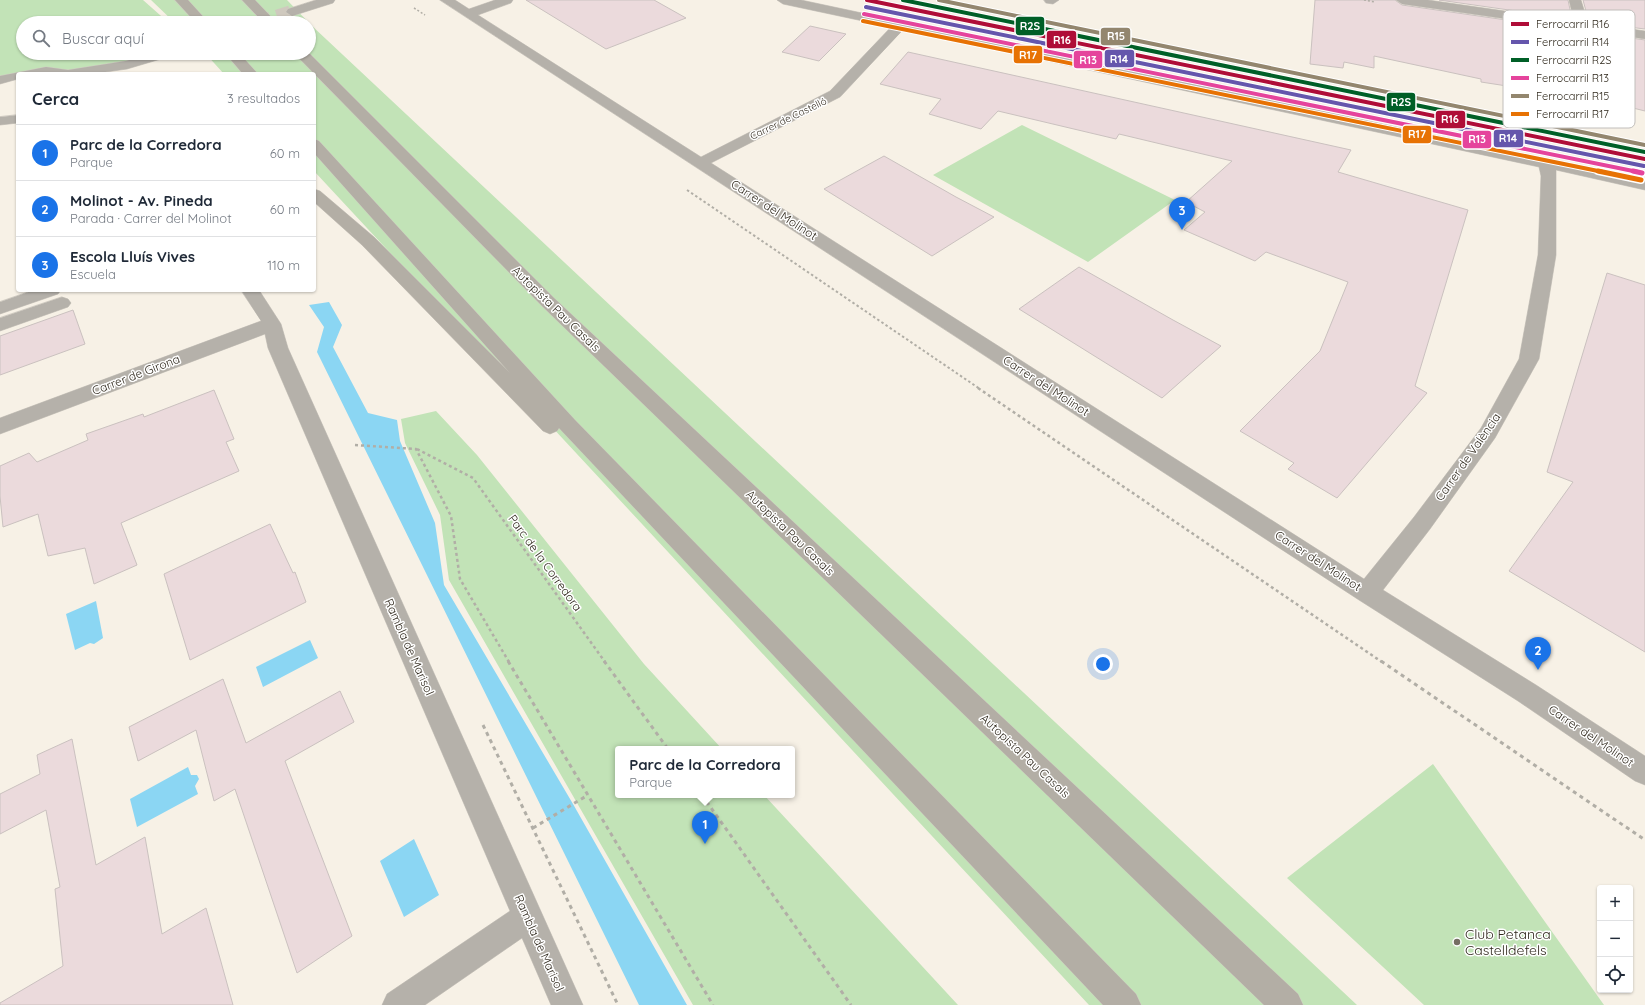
<!DOCTYPE html>
<html lang="es">
<head>
<meta charset="utf-8">
<style>
	:root { --surface:#fff; --page:#f2f2f3; --text:#1f2937; --muted:#747a83; --line:#e0e1e3; --accent:#1a73e8 }
	body { margin:0; font-family:Quicksand,sans-serif; background:var(--page); color:var(--text) }
	.controls { position:absolute; right:12px; bottom:12px; display:grid; overflow:hidden; border-radius:4px; box-shadow:0 1px 3px #0004 }
	.controls button { width:36px; height:36px; display:grid; place-items:center; padding:0; border:0; border-bottom:1px solid var(--line); background:var(--surface); color:var(--text); font:20px sans-serif }
	.you { position:absolute; left:1103px; top:664px; width:14px; height:14px; margin:-10px; border:3px solid #fff; border-radius:50%; background:#1a73e8; box-shadow:0 0 0 6px #1a73e833 }
	.badge { display:grid; place-items:center; width:26px; height:26px; border-radius:50%; background:var(--accent); color:#fff; font-size:13px; font-weight:700 }
	.pin { position:absolute; translate:-50% -33px; filter:drop-shadow(0 1px 2px #0008) }
	.pin::after { content:''; position:absolute; top:21px; width:14px; height:12px; background:inherit; clip-path:polygon(0 0,100% 0,50% 100%) }
	.popup { position:absolute; left:615px; top:746px; width:180px; height:52px; box-sizing:border-box; display:grid; place-content:center; border-radius:4px; background:var(--surface); filter:drop-shadow(0 1px 3px #0005); font-size:13px; white-space:nowrap; color:var(--muted) }
	.popup b { font-size:15px; color:var(--text) }
	.popup::after { content:''; position:absolute; left:50%; top:100%; margin-left:-8px; border:8px solid transparent; border-top-color:var(--surface) }
	.list { margin:0; padding:0; list-style:none }
	h2 { display:flex; justify-content:space-between; align-items:center; height:52px; margin:0; padding:0 16px; font-size:17px }
	h2 small { font-size:13px; font-weight:400; color:var(--muted) }
	.list li { display:grid; grid-template-columns:26px 1fr auto; gap:12px; align-items:center; box-sizing:border-box; height:56px; padding:0 16px; border-top:1px solid var(--line) }
	.list b { display:block; font-size:15px; white-space:nowrap }
	.list p { margin:0; font-size:13px; white-space:nowrap; color:var(--muted) }
	.list em { font-size:13px; font-style:normal; color:var(--muted) }
	.icon { flex:none; width:22px; height:22px; fill:none; stroke:currentColor; stroke-width:2; stroke-linecap:round; stroke-linejoin:round }
	.map { position:relative; flex:none; width:1645px; height:1005px; overflow:hidden }
	.search { position:absolute; background:var(--surface); box-shadow:0 1px 3px #0004; left:16px; top:16px; width:300px; height:44px; display:flex; align-items:center; gap:10px; box-sizing:border-box; padding:0 14px; border-radius:22px; color:var(--muted); font-size:15px }
	.panel { position:absolute; background:var(--surface); box-shadow:0 1px 3px #0004; left:16px; top:72px; width:300px; height:220px; border-radius:4px }
	.map>svg:first-child { display:block }
	.green { fill:#c2e3b7 }
	.water { fill:#8bd6f3 }
	.building { fill:#ebdadc; stroke:#cac1bf }
	.lines { fill:none; stroke-linecap:round; stroke-linejoin:round }
	.minor-tunnel { stroke:#cfc9be; stroke-width:14; stroke-dasharray:14 7; stroke-linecap:butt }
	.minor-casing { stroke:#d1ccc3; stroke-width:1 }
	.highway-casing { stroke:#d1ccc3; stroke-width:1 }
	.path-far3 { stroke:#b1aea6; stroke-width:1.5; stroke-dasharray:2 2; stroke-linecap:butt }
	.path-far2 { stroke:#b1aea6; stroke-width:2; stroke-dasharray:2.5 2.5; stroke-linecap:butt }
	.path-far1 { stroke:#b1aea6; stroke-width:2.5; stroke-dasharray:3 3; stroke-linecap:butt }
	.path { stroke:#b1aea6; stroke-width:3; stroke-dasharray:4 4; stroke-linecap:butt }
	.minor { fill:#b5b1aa; fill-rule:evenodd }
	.highway { fill:#b3aea5; fill-rule:evenodd }
	.rail-1-casing { stroke:#fff; stroke-width:6 }
	.rail-2-casing { stroke:#fff; stroke-width:6 }
	.rail-3-casing { stroke:#fff; stroke-width:6 }
	.rail-4-far1-casing { stroke:#fff; stroke-width:6 }
	.rail-4-casing { stroke:#fff; stroke-width:8 }
	.rail-5-casing { stroke:#fff; stroke-width:6 }
	.rail-6-far1-casing { stroke:#fff; stroke-width:6 }
	.rail-6-casing { stroke:#fff; stroke-width:8 }
	.rail-1 { stroke:#af0d38; stroke-width:4 }
	.rail-2 { stroke:#6556ac; stroke-width:4 }
	.rail-3 { stroke:#005f27; stroke-width:4 }
	.rail-4-far1 { stroke:#e5449c; stroke-width:4 }
	.rail-4 { stroke:#e5449c; stroke-width:5 }
	.rail-5 { stroke:#93866e; stroke-width:4 }
	.rail-6-far1 { stroke:#e77204; stroke-width:4 }
	.rail-6 { stroke:#e77204; stroke-width:5 }
	.poi-dot { fill:#756e63; stroke:#fff; stroke-width:1.5 }
	.labels { text-anchor:middle; stroke-width:3; stroke-linejoin:round; paint-order:stroke }
	.far-street-label { font-size:10px; fill:#2f281c; stroke:#fff }
	.street-label { font-size:12px; fill:#2f281c; stroke:#fff }
	.near-poi-label { font-size:14px; fill:#2f281c; stroke:#fff; text-anchor:start }
	.key { fill:#fff; stroke:#c1bebb; stroke-width:1 }
	.key-label { font-size:11px; fill:#2f281c }
	.line-badge { stroke:#fff; stroke-width:1.5 }
	.badge-label { font-size:11px; text-anchor:middle; font-weight:bold; fill:#fff }
</style>
</head>
<body>
<div class="map">
<svg width="1645" height="1005" viewBox="0 0 1645 1005">
	<rect width="100%" height="100%" fill="#f7f1e6"/>
	<path class="green" d="M0,0H143L169,23H23V53H163L95,73L18,74L0,80Z
		M151,0H287L311,25L1357,1005H1089L314,171V74H224L205,53H309V23H175Z
		M1022,125L1175,200L1088,262L933,175Z
		M436,411L477,455L644,664L722,749H618V795H764L958,1005H693L449,580L440,515L405,443L401,419Z
		M1433,764L1604,1005H1424L1287,878Z"/>
	<path class="water" d="M329,302L342,325L333,347L368,413L397,420L400,441L435,523L444,585L573,804L687,1005H639L317,352L324,327L309,305Z
		M96,601L103,638L94,644L90,643L75,650L66,614Z
		M310,640L318,658L263,687L256,667Z
		M188,767L191,775H197L199,779L195,786L198,794L137,827L130,799Z
		M414,839L439,895L404,917L380,861Z"/>
	<path class="building" d="M526,0H654L686,18L606,49Z
		M1315,0H1395L1402,5L1645,40V111L1569,92L1574,110L1522,99L1520,88L1481,82V79L1374,56V68L1344,62L1343,68L1310,64Z
		M1439,0H1568L1572,19Z
		M1583,0H1645V29L1589,22Z
		M810,26L846,34L819,61L782,52Z
		M908,52L1351,150L1338,172L1468,210L1415,386L1427,393L1337,498L1288,469L1294,463L1240,431L1320,351L1348,282L1266,252L1255,261L1184,230L1205,212L1186,202L1232,161L1119,134L1116,139L998,111L981,129L929,114L941,99L880,84Z
		M884,156L956,197L994,217L932,256L824,189Z
		M1079,267L1173,320L1221,346L1162,398L1019,309Z
		M1607,273L1645,285V652L1509,571L1573,482L1547,472Z
		M73,310L85,344L0,375V336Z
		M214,390L234,439L226,442L239,471L121,523L137,565L94,584L85,548L48,556L38,514L3,527L0,496V466L29,453L37,462L88,440L86,434L143,414L144,417Z
		M270,524L293,573L295,572L306,602L190,660L164,574Z
		M223,679L246,743L340,691L354,722L285,761L352,936L297,973L235,789L214,801L196,730L138,761L129,727Z
		M72,739L96,865L145,837L162,934L206,908L233,1005H0V1003L63,966L55,889L60,887L46,810L0,834V794L40,774L37,755Z"/>
	<g class="lines">
		<path class="minor-tunnel" d="M257,23L292,12"/>
		<g class="minor-casing">
			<path id="minor" d="M316,0H335L333,3L292,16L286,12L288,9Z
				M440,0H455L469,9L495,0H513L511,3L478,15L701,157L830,91L891,27L783,4L777,0H801L1645,180V190L1556,170V255L1539,359L1495,438L1430,529L1383,590L1536,685L1645,756V785L1635,781L1518,701L1359,600ZM903,30L1539,167L1541,176L1538,255L1519,359L1481,428L1414,517L1364,579L711,163L840,97Z
				M1044,0H1059L1053,4L1046,3Z
				M1396,0H1428L1574,21L1569,0H1581L1588,23L1645,31V39L1402,4Z
				M152,53H173L171,56L127,69L91,74H18V79L0,84V76L46,67L68,70L126,61Z
				M18,115V123L0,125V117Z
				M34,290H61L58,294L0,314V302Z
				M241,290H259L281,324L288,348L583,1005H551L522,938L425,1005H382L387,994L510,911L268,348L265,334L0,434V418L261,321Z
				M62,297L68,299L71,303L68,307L0,331V318Z"/>
		</g>
		<g class="highway-casing">
			<path id="highway" d="M175,0H188L209,23H196Z
				M242,0H255L277,23H264Z
				M225,53H239L258,74H243Z
				M294,53H309L554,298L1298,994L1303,1005H1264L542,306Z
				M314,139L319,141L575,420L1136,994L1141,1005H1103L559,428L557,431L550,434L543,431L362,245L314,202V189L320,191L374,237L510,373L314,153Z"/>
		</g>
		<path class="path-far3" d="M1364,0L1375,2
			M414,8L425,15"/>
		<path class="path-far2" d="M687,190L980,389"/>
		<path class="path-far1" d="M978,388L1382,662
			M355,445L416,449L451,516L460,579L509,662
			M417,449L473,478L605,662"/>
		<path class="path" d="M508,661L713,1005
			M604,661L668,749
			M1381,661L1645,840
			M483,725L618,1005
			M702,795L851,1005
			M533,828L588,795"/>
		<use href="#minor" class="minor"/>
		<use href="#highway" class="highway"/>
		<g class="rail-1-casing">
			<path id="rail-1" d="M867,0L1645,159"/>
		</g>
		<g class="rail-2-casing">
			<path id="rail-2" d="M866,7L1644,166"/>
		</g>
		<g class="rail-3-casing">
			<path id="rail-3" d="M903,0L1645,152"/>
		</g>
		<g class="rail-4-far1-casing">
			<path id="rail-4-far1" d="M864,14L1638,172"/>
		</g>
		<g class="rail-4-casing">
			<path id="rail-4" d="M1633,171L1642,173"/>
		</g>
		<g class="rail-5-casing">
			<path id="rail-5" d="M939,0L1645,145"/>
		</g>
		<g class="rail-6-far1-casing">
			<path id="rail-6-far1" d="M863,21L1603,172"/>
		</g>
		<g class="rail-6-casing">
			<path id="rail-6" d="M1598,171L1641,180"/>
		</g>
		<use href="#rail-1" class="rail-1"/>
		<use href="#rail-2" class="rail-2"/>
		<use href="#rail-3" class="rail-3"/>
		<use href="#rail-4-far1" class="rail-4-far1"/>
		<use href="#rail-4" class="rail-4"/>
		<use href="#rail-5" class="rail-5"/>
		<use href="#rail-6-far1" class="rail-6-far1"/>
		<use href="#rail-6" class="rail-6"/>
	</g>
	<circle class="poi-dot" cx="1457" cy="942" r="4"/>
	<g class="labels">
		<g class="far-street-label">
			<text transform="translate(788 118) rotate(-26)" y="4">Carrer de Castelló</text>
		</g>
		<g class="street-label">
			<text transform="translate(774 210) rotate(33)" y="4">Carrer del Molinot</text>
			<text transform="translate(556 309) rotate(44)" y="4">Autopista Pau Casals</text>
			<text transform="translate(136 375) rotate(-21)" y="4">Carrer de Girona</text>
			<text transform="translate(1046 386) rotate(33)" y="4">Carrer del Molinot</text>
			<text transform="translate(1468 457) rotate(-55)" y="4">Carrer de València</text>
			<text transform="translate(790 533) rotate(44)" y="4">Autopista Pau Casals</text>
			<text transform="translate(1318 561) rotate(33)" y="4">Carrer del Molinot</text>
			<text transform="translate(545 563) rotate(54)" y="4">Parc de la Corredora</text>
			<text transform="translate(409 647) rotate(66)" y="4">Rambla de Marisol</text>
			<text transform="translate(1591 736) rotate(34)" y="4">Carrer del Molinot</text>
			<text transform="translate(1025 756) rotate(43)" y="4">Autopista Pau Casals</text>
			<text transform="translate(539 943) rotate(66)" y="4">Rambla de Marisol</text>
		</g>
		<g class="near-poi-label">
			<text x="1465" y="939">Club Petanca<tspan x="1465" dy="16">Castelldefels</tspan></text>
		</g>
	</g>
	<rect x="1503" y="10" width="132" height="118" rx="6" class="key"/>
	<rect x="1511" y="22" width="18" height="4" fill="#af0d38"/>
	<rect x="1511" y="40" width="18" height="4" fill="#6556ac"/>
	<rect x="1511" y="58" width="18" height="4" fill="#005f27"/>
	<rect x="1511" y="76" width="18" height="4" fill="#e5449c"/>
	<rect x="1511" y="94" width="18" height="4" fill="#93866e"/>
	<rect x="1511" y="112" width="18" height="4" fill="#e77204"/>
	<g class="key-label">
		<text x="1536" y="28">Ferrocarril R16</text>
		<text x="1536" y="46">Ferrocarril R14</text>
		<text x="1536" y="64">Ferrocarril R2S</text>
		<text x="1536" y="82">Ferrocarril R13</text>
		<text x="1536" y="100">Ferrocarril R15</text>
		<text x="1536" y="118">Ferrocarril R17</text>
	</g>
	<g class="line-badge">
		<rect x="1015" y="16" width="30" height="20" rx="4" fill="#005f27"/>
		<rect x="1100" y="27" width="31" height="19" rx="4" fill="#93866e"/>
		<rect x="1046" y="30" width="31" height="19" rx="4" fill="#af0d38"/>
		<rect x="1013" y="45" width="30" height="19" rx="4" fill="#e77204"/>
		<rect x="1104" y="49" width="31" height="19" rx="4" fill="#6556ac"/>
		<rect x="1073" y="50" width="30" height="19" rx="4" fill="#e5449c"/>
		<rect x="1386" y="92" width="30" height="20" rx="4" fill="#005f27"/>
		<rect x="1435" y="110" width="31" height="19" rx="4" fill="#af0d38"/>
		<rect x="1402" y="125" width="30" height="19" rx="4" fill="#e77204"/>
		<rect x="1493" y="129" width="31" height="19" rx="4" fill="#6556ac"/>
		<rect x="1462" y="130" width="30" height="19" rx="4" fill="#e5449c"/>
	</g>
	<g class="badge-label">
		<text x="1030" y="30">R2S</text>
		<text x="1116" y="40">R15</text>
		<text x="1062" y="44">R16</text>
		<text x="1028" y="59">R17</text>
		<text x="1119" y="63">R14</text>
		<text x="1088" y="64">R13</text>
		<text x="1401" y="106">R2S</text>
		<text x="1450" y="123">R16</text>
		<text x="1417" y="138">R17</text>
		<text x="1508" y="142">R14</text>
		<text x="1477" y="143">R13</text>
	</g>
</svg>
<div class="controls">
<button>+</button>
<button>−</button>
<button><svg class="icon" aria-label="locate" viewBox="0 0 24 24"><circle cx="12" cy="12" r="6"/><path d="M12 2v4M12 18v4M2 12h4M18 12h4"/></svg></button>
</div>
<div class="you"></div>
<div class="pin badge" style="left:705px;top:844px">1</div>
<div class="popup"><b>Parc de la Corredora</b>Parque</div>
<div class="pin badge" style="left:1538px;top:670px">2</div>
<div class="pin badge" style="left:1182px;top:230px">3</div>
<div class="search"><svg class="icon" aria-label="search" viewBox="0 0 24 24"><circle cx="10" cy="10" r="6"/><path d="M15 15l6 6"/></svg>Buscar aquí</div>
<section class="panel">
<h2>Cerca<small>3 resultados</small></h2>
<ul class="list">
<li><span class="badge">1</span><div><b>Parc de la Corredora</b><p>Parque</p></div><em>60 m</em></li>
<li><span class="badge">2</span><div><b>Molinot - Av. Pineda</b><p>Parada · Carrer del Molinot</p></div><em>60 m</em></li>
<li><span class="badge">3</span><div><b>Escola Lluís Vives</b><p>Escuela</p></div><em>110 m</em></li>
</ul>
</section>
</div>
</body>
</html>
